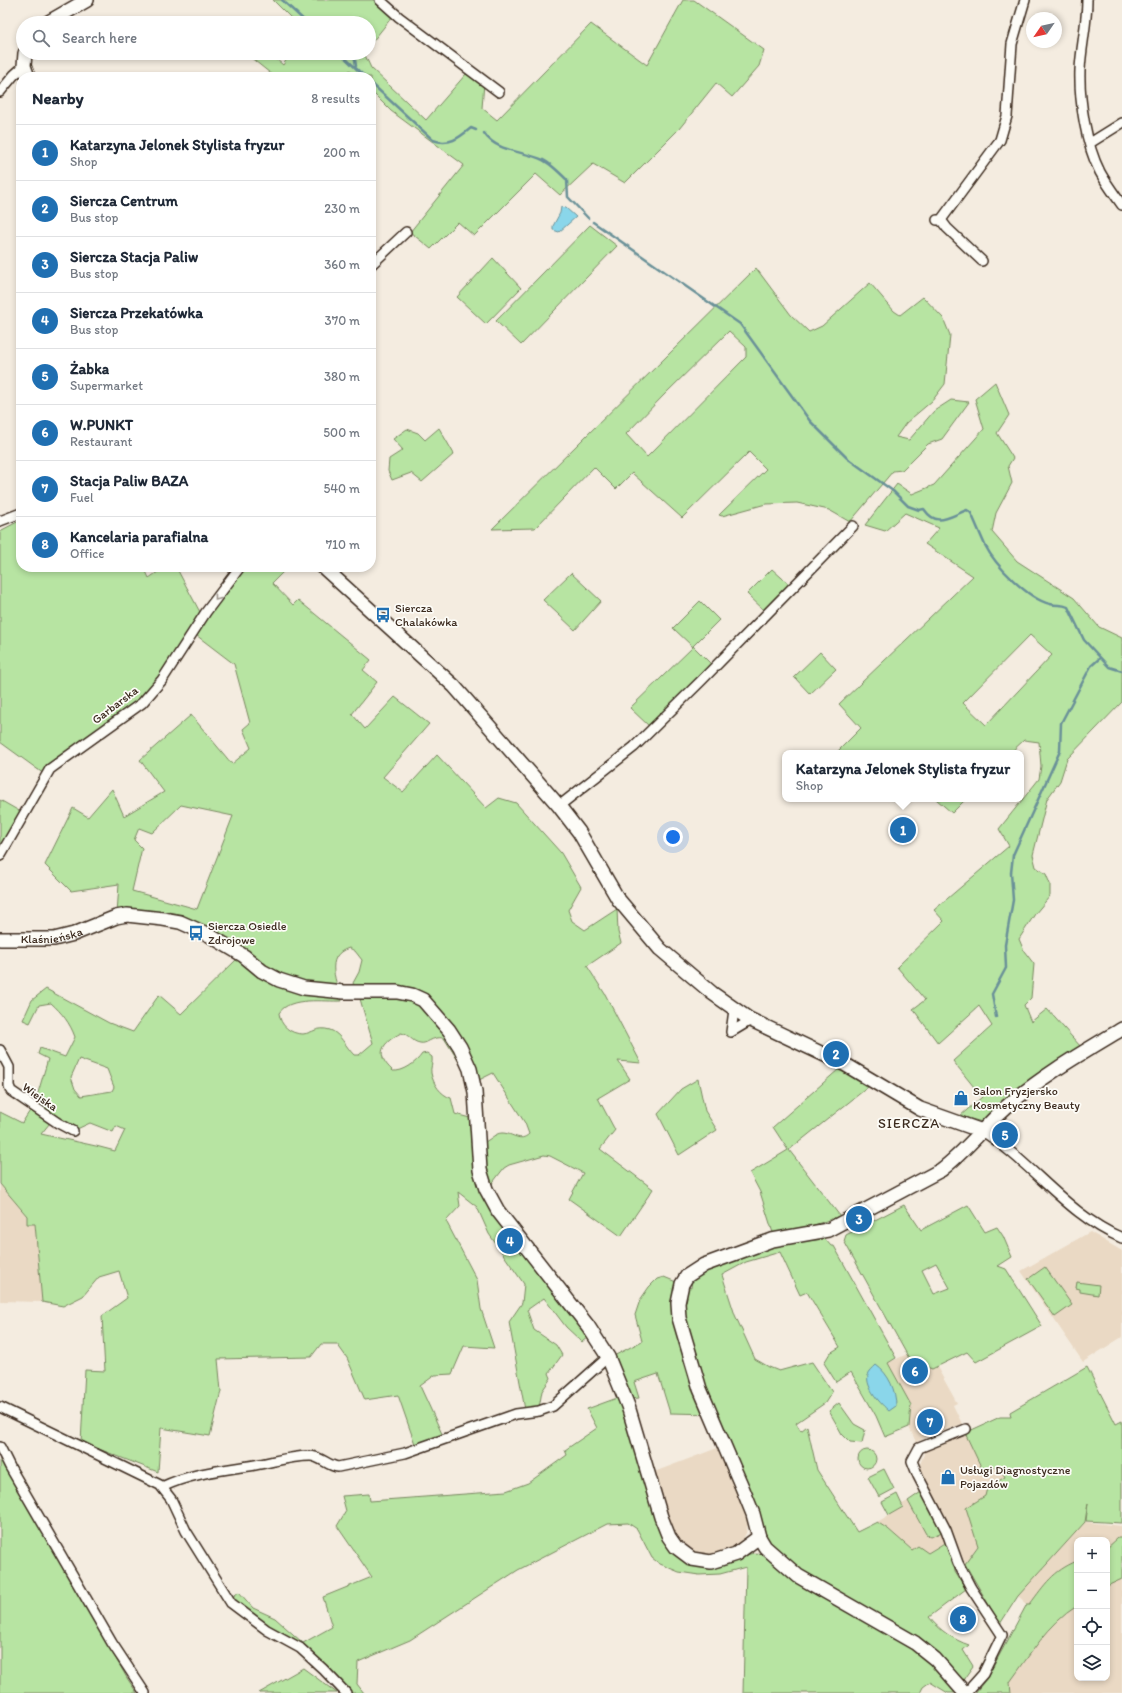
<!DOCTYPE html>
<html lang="en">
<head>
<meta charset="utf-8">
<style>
	:root { --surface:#fff; --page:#f6f6f7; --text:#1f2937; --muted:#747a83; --line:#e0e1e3; --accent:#1f6fb2 }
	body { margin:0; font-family:Itim,sans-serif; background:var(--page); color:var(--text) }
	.controls { position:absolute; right:12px; bottom:12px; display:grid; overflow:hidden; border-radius:8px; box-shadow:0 2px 6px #0003 }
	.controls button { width:36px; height:36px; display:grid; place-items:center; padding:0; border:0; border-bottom:1px solid var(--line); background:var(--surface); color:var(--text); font:20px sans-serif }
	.compass { position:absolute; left:1026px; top:12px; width:36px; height:36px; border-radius:50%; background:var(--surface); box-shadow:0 2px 6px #0003; rotate:236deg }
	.you { position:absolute; left:673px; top:837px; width:14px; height:14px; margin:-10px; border:3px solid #fff; border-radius:50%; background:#1a73e8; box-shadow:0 0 0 6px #1a73e833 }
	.badge { display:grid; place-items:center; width:26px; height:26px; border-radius:50%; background:var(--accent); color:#fff; font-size:13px; font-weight:700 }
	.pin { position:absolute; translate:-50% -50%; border:2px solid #fff; box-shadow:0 1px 4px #0006 }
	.popup { position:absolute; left:782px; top:750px; width:242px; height:52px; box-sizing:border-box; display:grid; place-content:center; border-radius:8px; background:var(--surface); filter:drop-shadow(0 1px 3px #0005); font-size:13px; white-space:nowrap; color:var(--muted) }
	.popup b { font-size:15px; color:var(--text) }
	.popup::after { content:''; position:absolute; left:50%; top:100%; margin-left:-8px; border:8px solid transparent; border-top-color:var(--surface) }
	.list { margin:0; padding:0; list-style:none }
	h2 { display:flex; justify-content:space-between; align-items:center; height:52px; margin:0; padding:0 16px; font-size:17px }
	h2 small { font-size:13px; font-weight:400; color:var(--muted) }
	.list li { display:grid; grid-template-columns:26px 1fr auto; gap:12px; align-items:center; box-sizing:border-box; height:56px; padding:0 16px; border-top:1px solid var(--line) }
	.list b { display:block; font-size:15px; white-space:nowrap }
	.list p { margin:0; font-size:13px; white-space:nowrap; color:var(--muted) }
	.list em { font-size:13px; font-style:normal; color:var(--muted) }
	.icon { flex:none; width:22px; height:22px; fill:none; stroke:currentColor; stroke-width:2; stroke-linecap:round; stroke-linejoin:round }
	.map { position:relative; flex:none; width:1122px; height:1693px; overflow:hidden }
	.search { position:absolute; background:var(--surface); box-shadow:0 2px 6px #0003; left:16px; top:16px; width:360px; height:44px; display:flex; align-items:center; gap:10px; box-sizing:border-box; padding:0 14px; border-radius:22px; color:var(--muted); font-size:15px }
	.panel { position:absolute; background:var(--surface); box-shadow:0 2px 6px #0003; left:16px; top:72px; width:360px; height:500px; border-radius:16px }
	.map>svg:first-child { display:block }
	.built { fill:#ead9c4; fill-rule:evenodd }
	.green { fill:#b7e4a2; stroke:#798760; fill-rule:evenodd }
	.water { fill:#8ad6ea; stroke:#6a9198 }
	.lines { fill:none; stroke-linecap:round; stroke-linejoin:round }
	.stream { stroke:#6a9198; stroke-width:2.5 }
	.street-casing { stroke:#3b2a1e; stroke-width:12 }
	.secondary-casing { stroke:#3b2a1e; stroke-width:16 }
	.street { stroke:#fdfcf7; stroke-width:9 }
	.secondary { stroke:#fdfcf7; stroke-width:13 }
	.oneway { stroke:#9c938a }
	.labels { text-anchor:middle; stroke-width:3.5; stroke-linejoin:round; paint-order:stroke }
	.poi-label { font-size:12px; fill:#3b2a1e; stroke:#fdfcf7; text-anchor:start }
	.street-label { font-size:12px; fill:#3b2a1e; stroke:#fdfcf7 }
	.quarter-label { font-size:14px; letter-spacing:1px; fill:#3b2a1e; stroke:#fdfcf7 }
</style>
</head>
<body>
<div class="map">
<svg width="1122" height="1693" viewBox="0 0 1122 1693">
	<rect width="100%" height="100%" fill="#f4ece0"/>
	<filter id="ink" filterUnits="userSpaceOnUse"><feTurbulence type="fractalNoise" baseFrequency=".025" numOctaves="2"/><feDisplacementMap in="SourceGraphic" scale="8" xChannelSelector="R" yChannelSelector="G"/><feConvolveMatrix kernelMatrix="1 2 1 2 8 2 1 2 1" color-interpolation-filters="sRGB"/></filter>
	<g filter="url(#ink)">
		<path class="built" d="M0,1184L27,1216L35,1223L42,1302L0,1301Z
			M1090,1232L1122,1251V1337L1083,1362L1021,1271Z
			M907,1354L910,1360L932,1369L937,1367L957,1403L953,1405L962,1424L916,1442L909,1427L911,1406L888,1363Z
			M1000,1417L1024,1449L980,1543L965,1564L952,1532L919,1467L925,1451Z
			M720,1447L749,1518L746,1533L740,1545L715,1558L691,1554L674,1536L654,1472Z
			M908,1501L926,1534L931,1537L942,1532L946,1542L928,1553L912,1550L888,1529L877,1522L903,1507L902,1504Z
			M1085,1522L1122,1526V1693H992L1023,1610L1027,1604L1018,1596ZM1077,1540H1107V1678H1077Z"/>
		<path class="green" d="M273,0H374L392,17L369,46V23H296Z
			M683,0H694L764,50L759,66L732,97L716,83L679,129L625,183L593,164L560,195L536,174L474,236L458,222L431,249L410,232L464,165L391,111L371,91V77H357L350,70L343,77H275L245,53H269L283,65L291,53H364L371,68L426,120L466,74L484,83L482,108L497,120L591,24L647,65Z
			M590,225L617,246L521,345L496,321Z
			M493,258L521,288L486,324L457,297Z
			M756,268L791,315L809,332L822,326L870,283L894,311L900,315L923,297L943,318L950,335L945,384L932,401L906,423L896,437L909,440L934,411L951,400L969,402L942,439L928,444L902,470L893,471L850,522L829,510L797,503L766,504L722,516L719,515L766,469L749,452L682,518L632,473L616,489L594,467L535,528L492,529ZM729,331L746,347V357L647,457L626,434L664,395Z
			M995,382L1009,415L997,433L1013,458L1008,466L1012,483L996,513L992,532L1017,561L1074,598L1099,627L1122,638V702L1067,759L1060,781L1047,799L1033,855L1036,867L1046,874L1050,884V896L1035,914L1019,939L1024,951L1034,964L1031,998L1024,1005L1031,1022L1047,1009L1081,1047L995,1109L982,1122L960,1116L982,1097L953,1061L992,1026L979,1006L938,1043L913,1009L925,1000L897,967L944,921L934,910L1009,846L999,829L1039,779L1041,766L1039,742L1024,740L1010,753H836L861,728L839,704L973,576L925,544L939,528L905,513L885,531L865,525L897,484L912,494L934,485L984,429L975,399ZM1030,635L1052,655L986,725L963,703Z
			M439,428L454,454L422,482L411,473L392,480L388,471L389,459L403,450L393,439L407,429L418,433L425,440Z
			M21,520V567H144L149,578L165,567H176L201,614L149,692L44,774L0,742V531Z
			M246,567H288L272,583L293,605L298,600L371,660L363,670L377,682L352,714L365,729L395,697L429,724L383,777L403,792L437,755L486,808L499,798L516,803L561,853L581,887L568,910L572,921L585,930L617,909L618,932L621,943L587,966L605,994L641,1063L618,1061L630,1079L598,1098L615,1130L600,1149L653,1189L621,1236L569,1199L583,1173L550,1156L544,1155L509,1165L504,1168L490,1186L531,1265L589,1336L582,1342L566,1327L544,1298L527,1310L534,1330L556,1345L562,1355L549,1373L551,1378L542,1391L539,1408L525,1410L509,1322L522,1303L524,1284L489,1234L477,1207L458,1192L460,1206L446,1221L477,1280L481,1309L494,1348L464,1346L452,1374L435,1375L420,1386L443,1436L415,1444L398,1395L365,1400L347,1358L337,1344H321L311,1357L218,1359L221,1391L210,1436L161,1428L158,1472L81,1442L85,1370L105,1371L102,1316L127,1298L119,1271L99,1277L83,1296L63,1306L42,1302L35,1224H27V1216L0,1184V1112L22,1123L35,1103L48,1059L38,1054L40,1048L65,1057L75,1037C70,1023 62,1013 51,1003L39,1005L30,1023L23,1020L32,1000L46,989L109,1023L133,1032L159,995L181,1014L238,958L191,921L117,914L119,884L71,891L45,865L73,808L88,817L112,789L124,816L164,792L140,760L191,715L232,764L251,748L243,729L250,723L234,664L196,635L220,599ZM181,805L233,816L197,909L132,891L142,848L134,840L139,828L152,833ZM349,948L355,951L362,960L359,972L353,983L360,999L373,1043L359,1055H354C346,1047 340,1033 330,1030C317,1026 313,1033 303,1034C290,1034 280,1025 279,1013C290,996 324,1002 342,1001C337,983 323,956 349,948ZM401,1033C409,1034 412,1042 420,1043C427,1045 431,1036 444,1038L469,1078L479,1080L493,1073L525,1123L529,1134C520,1143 513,1133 502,1133C494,1133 489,1142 481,1143C478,1144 474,1143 471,1143L470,1118L455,1114L451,1098C441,1095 433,1084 431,1073C430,1068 433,1063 432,1057L427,1053L422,1054C416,1063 403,1072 393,1071C374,1054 382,1043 401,1033ZM79,1059L107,1069L114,1087L112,1091L81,1096L75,1089L71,1077ZM54,1118L77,1129L90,1123L113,1132L116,1126L125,1130L115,1151C91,1144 66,1140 41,1134Z
			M772,569L791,586L766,612L747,594Z
			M571,573L601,601L575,630L543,600Z
			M700,601L719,620L693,646L712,665L650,727L630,708L693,647L673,628Z
			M820,652L836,669L810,694L794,677Z
			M936,799H966L952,813Z
			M0,800L21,812L0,850Z
			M839,1069L868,1087L789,1150L840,1216L803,1229L773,1233L760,1192L750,1173L788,1150L773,1127Z
			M698,1079L705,1111L717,1130L679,1155L658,1114L681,1089Z
			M904,1205L921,1230L968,1205L985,1232L997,1227L1003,1236L1012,1257L998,1266L1006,1269L1042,1326L976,1362L967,1352L932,1369L910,1360L844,1241L846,1235ZM936,1263L950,1288L934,1294L922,1270Z
			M825,1239L831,1246H834L896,1358L888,1363L911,1405L909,1427L885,1437L876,1416L851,1372L836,1382L824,1363L830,1353L840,1347L807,1292L800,1295L780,1252L746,1262L722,1275L735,1315L755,1359L769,1367L779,1371L812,1362L832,1392L825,1403L796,1423L801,1431L807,1426L817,1470L857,1532L877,1522L888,1529L912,1550L918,1546L928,1553L946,1542L954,1562L955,1572L966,1589L929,1617C939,1630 954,1640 969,1645L963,1650L973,1666L963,1680L940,1656L946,1676L959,1693H948L930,1682L923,1687L920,1693H743L746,1567L720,1574L699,1575L679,1572L660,1564L652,1558L637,1529L628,1523L607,1524L518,1570L410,1640L358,1662L357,1684L364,1693H351L329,1670L239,1607L232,1597L239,1592L253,1608L275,1618L303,1643L332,1627L323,1597L372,1577L337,1526L346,1511L342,1496L369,1494L370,1501L506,1491L528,1483L567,1455L565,1450L597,1428L587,1409L628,1394L612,1357L642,1341L635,1315L640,1300L649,1287L657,1279L664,1277L691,1288L692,1280L707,1268L776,1244ZM658,1374L670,1413L715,1414L763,1554C751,1551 744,1556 734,1562C712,1573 690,1567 673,1552L621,1400L639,1398L634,1382Z
			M1045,1267L1072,1305L1055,1317L1028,1279Z
			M1077,1282L1099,1285L1098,1295L1080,1292V1289L1076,1288Z
			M1087,1367L1116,1424L1122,1421V1523L1086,1521L1088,1503L1085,1522L1018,1596L1000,1624L965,1564L978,1546L966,1508L985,1496L987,1488L1005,1477L998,1465L983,1471L965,1433L1000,1417H1011L1010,1412Z
			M839,1403L854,1424L865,1430L862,1443L850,1442L842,1434L829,1411Z
			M858 1459a9 9 0 1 1 18 0a9 9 0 1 1-18 0Z
			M0,1454L127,1678L137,1693H0Z
			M884,1469L894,1489L879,1497L868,1477Z
			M921,1492L942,1532L931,1537L926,1534L908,1501Z
			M897,1494L903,1507L889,1515L882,1502Z
			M1118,1538H1122V1579L1107,1586V1548Z
			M1077,1561V1606C1048,1624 1030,1655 1010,1682L1011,1693H975L987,1678L1027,1604H1030C1045,1584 1053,1571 1077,1561Z
			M303,1668L337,1693H259Z"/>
		<path class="water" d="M561,207L566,208L576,217L559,232L553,230V226L560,213Z
			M876,1365C889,1374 896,1391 896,1406L889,1411C881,1404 865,1388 868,1375C869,1371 873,1368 876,1365Z"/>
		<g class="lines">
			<path class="stream" d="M282,0L307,23
				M351,22V23
				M340,53L365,77
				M354,53L356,66
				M371,83L433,140C449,146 459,138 471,128L476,130
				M484,133C496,152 524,151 543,160C551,164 560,173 567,180L568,197L588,218
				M593,222L740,324L810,421L847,458L893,491L908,506L919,510L924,509C937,528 948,517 967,510L971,513C976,524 980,534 985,545C995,565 1028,599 1050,604C1057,606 1062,604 1068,607L1084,640L1109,667L1122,671
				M996,1017L992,994L1006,968L1005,945L1013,900L1011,873L1013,855L1060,751L1061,723L1091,666L1100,658"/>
			<g class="street-casing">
				<path id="street" d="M380,0L399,17L499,92
					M1087,0C1087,24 1081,47 1080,70C1079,100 1086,145 1100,172C1106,183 1114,194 1122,205
					M0,92L14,75L24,66
					M1090,143L1122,123
					M937,220H941L1000,140L1007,116L1012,44L1025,0
					M941,220L947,228L982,261
					M371,265L406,232
					M0,521L21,513
					M559,806L634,747L701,681L853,526
					M0,856L50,769L142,703L162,680L206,612L240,567
					M734,1010L731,1032L751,1020
					M0,1050L9,1067V1086L11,1091L58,1123L73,1131
					M982,1131C1032,1162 1067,1215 1122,1238
					M0,1407L160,1485L171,1499L186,1531L231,1603L267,1630L300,1648L323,1669L346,1693
					M966,1429L919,1448L912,1461L918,1476L946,1530L958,1563L971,1588L1002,1635L983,1674L966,1693
					M0,1447L10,1467L112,1643L145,1693
					M162,1487C191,1473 223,1470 255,1465C273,1462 291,1456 310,1456C320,1456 328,1466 338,1467L405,1453L516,1414L539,1411L553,1406L608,1357"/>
			</g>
			<g class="secondary-casing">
				<g id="secondary">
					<path d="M47,23L87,0"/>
					<path d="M25,53L24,66L28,77"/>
					<path d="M323,567L454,686L559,806L579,832L618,899L660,949L712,993L749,1019L846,1065L920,1109L982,1131"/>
					<path id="s1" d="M0,939H54L74,934L116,917L127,915L163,919L180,922L209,935L244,956L262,971L279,980L304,988L344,992H397L412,995L423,1000L449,1030L460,1047L470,1069L475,1092L480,1170L486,1189L498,1211L588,1326L608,1357L628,1406L661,1517L669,1537L676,1547L692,1559L711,1562L736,1554L759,1537"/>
					<path d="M965,1693L935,1659L915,1643L798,1576L765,1547L759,1537L753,1514L742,1487L700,1389L679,1318L678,1303L682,1284L687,1276L704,1265L772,1240L828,1230L941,1170C965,1152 983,1128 1005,1108C1040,1077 1082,1053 1122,1029"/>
				</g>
			</g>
			<use href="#street" class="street"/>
			<use href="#secondary" class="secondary"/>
		</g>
		<defs><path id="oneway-chevron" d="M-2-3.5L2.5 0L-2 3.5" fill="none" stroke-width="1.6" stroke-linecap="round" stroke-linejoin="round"/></defs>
		<use class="oneway" href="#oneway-chevron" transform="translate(217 598) rotate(127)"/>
	</g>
	<defs>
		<g id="bus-bare" transform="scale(1.2)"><path d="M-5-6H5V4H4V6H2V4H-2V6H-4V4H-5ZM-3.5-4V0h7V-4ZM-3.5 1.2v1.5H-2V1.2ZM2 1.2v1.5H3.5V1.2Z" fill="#1f6fb2" stroke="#fdfcf7" stroke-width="2.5" paint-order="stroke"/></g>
		<g id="shop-bare" transform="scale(1.2)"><path d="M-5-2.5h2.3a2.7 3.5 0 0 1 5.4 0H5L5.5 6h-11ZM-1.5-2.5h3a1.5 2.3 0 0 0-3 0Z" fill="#1f6fb2" stroke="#fdfcf7" stroke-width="2.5" paint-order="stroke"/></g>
	</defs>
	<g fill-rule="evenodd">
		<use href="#bus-bare" x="383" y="615"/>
		<use href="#bus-bare" x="196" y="933"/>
		<use href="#shop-bare" x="961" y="1098"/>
		<use href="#shop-bare" x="948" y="1477"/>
	</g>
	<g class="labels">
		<g class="poi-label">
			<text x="395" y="612">Siercza<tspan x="395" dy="14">Chalakówka</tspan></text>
			<text x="208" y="930">Siercza Osiedle<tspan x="208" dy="14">Zdrojowe</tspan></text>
			<text x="973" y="1095">Salon Fryzjersko<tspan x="973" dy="14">Kosmetyczny Beauty</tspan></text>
			<text x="960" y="1474">Usługi Diagnostyczne<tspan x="960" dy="14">Pojazdów</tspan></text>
		</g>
		<g class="street-label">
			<text transform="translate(115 705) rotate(-37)" y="4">Garbarska</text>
			<text dy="4" stroke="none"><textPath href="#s1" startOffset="52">Klaśnieńska</textPath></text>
			<text transform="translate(40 1097) rotate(35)" y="4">Wiejska</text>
		</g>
		<g class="quarter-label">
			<text x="909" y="1128">SIERCZA</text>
		</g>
	</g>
</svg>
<div class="controls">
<button>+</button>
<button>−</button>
<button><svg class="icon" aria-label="locate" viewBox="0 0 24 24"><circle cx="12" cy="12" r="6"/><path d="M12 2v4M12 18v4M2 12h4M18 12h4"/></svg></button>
<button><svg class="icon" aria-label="layers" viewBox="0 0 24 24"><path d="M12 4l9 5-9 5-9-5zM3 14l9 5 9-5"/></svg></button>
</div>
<svg class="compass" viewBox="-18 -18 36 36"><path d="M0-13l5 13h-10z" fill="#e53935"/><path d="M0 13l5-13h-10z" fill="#747a83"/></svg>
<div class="you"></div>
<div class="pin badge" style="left:903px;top:830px">1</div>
<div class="popup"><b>Katarzyna Jelonek Stylista fryzur</b>Shop</div>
<div class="pin badge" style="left:836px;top:1054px">2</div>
<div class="pin badge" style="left:859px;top:1219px">3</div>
<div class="pin badge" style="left:510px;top:1241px">4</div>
<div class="pin badge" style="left:1005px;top:1135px">5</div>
<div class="pin badge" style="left:915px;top:1371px">6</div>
<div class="pin badge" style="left:930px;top:1422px">7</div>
<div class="pin badge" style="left:963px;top:1619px">8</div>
<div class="search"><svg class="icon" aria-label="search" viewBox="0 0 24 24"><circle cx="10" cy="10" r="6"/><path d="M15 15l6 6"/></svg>Search here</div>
<section class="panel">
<h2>Nearby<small>8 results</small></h2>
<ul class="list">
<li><span class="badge">1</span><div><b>Katarzyna Jelonek Stylista fryzur</b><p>Shop</p></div><em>200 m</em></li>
<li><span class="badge">2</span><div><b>Siercza Centrum</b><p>Bus stop</p></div><em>230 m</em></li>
<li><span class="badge">3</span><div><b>Siercza Stacja Paliw</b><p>Bus stop</p></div><em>360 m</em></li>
<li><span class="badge">4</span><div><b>Siercza Przekatówka</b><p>Bus stop</p></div><em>370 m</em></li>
<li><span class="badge">5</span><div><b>Żabka</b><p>Supermarket</p></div><em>380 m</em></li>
<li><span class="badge">6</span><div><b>W.PUNKT</b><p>Restaurant</p></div><em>500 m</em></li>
<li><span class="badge">7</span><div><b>Stacja Paliw BAZA</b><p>Fuel</p></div><em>540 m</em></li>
<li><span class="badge">8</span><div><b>Kancelaria parafialna</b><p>Office</p></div><em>710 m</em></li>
</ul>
</section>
</div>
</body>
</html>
